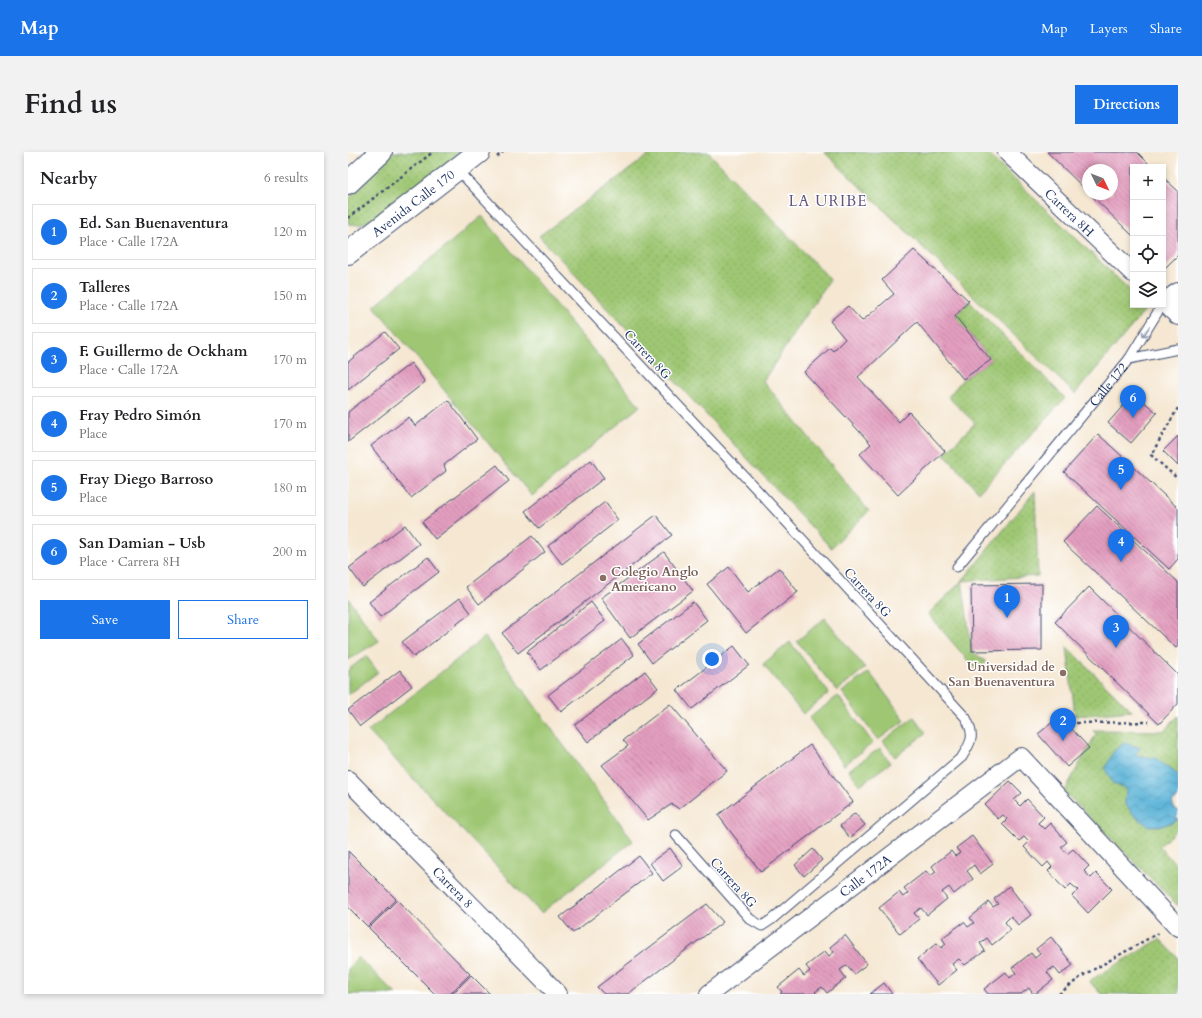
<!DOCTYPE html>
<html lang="en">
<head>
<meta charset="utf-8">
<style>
	:root { --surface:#fff; --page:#f2f2f2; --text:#202124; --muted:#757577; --line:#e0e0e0; --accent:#1a73e8 }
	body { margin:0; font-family:Cardo,serif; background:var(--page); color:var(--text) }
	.controls { position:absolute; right:12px; top:12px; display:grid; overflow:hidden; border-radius:0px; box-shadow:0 2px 6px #0003 }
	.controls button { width:36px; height:36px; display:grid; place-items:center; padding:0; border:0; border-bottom:1px solid var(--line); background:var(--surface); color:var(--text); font:20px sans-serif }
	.compass { position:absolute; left:734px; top:12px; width:36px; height:36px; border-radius:50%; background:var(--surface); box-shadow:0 2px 6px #0003; rotate:133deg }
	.you { position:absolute; left:364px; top:507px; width:14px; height:14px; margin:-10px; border:3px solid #fff; border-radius:50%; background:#1a73e8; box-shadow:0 0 0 6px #1a73e833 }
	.badge { display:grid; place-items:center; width:26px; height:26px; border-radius:50%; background:var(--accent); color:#fff; font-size:13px; font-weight:700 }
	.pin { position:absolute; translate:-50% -33px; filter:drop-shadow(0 1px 2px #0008) }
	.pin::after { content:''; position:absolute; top:21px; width:14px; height:12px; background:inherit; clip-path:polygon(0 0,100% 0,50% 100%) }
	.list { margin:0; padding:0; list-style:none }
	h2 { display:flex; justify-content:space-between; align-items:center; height:52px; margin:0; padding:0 16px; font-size:17px }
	h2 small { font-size:13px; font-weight:400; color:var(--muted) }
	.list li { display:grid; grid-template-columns:26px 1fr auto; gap:12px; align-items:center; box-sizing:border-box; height:56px; margin:0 8px 8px; padding:0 8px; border:1px solid var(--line); border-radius:0px }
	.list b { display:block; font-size:15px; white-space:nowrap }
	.list p { margin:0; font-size:13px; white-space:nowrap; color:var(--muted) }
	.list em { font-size:13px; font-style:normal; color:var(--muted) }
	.actions { display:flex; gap:8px; padding:12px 16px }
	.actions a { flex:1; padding:9px 0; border:1px solid var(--accent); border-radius:0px; text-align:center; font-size:14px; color:var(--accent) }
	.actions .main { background:var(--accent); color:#fff }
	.icon { flex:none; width:22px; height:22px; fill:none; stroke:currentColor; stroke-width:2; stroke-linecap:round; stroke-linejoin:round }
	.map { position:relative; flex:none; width:830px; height:842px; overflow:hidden; border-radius:0px }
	header { display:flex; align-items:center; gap:24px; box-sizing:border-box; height:56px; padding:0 20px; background:var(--accent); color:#fff }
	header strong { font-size:19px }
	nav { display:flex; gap:22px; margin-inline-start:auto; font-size:14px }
	.intro { display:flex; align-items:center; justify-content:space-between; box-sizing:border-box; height:96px; padding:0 24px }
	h1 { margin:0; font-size:28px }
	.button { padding:10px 18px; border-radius:0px; background:var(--accent); color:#fff; font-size:14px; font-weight:700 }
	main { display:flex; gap:24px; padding:0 24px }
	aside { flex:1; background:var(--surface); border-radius:0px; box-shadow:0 2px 6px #0003 }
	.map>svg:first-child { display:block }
	.grass { fill:url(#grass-dots); stroke:#5d7b68 }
	.green { fill:#9fc773; stroke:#5d7b68 }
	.water { fill:url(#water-waves); stroke:#3b729b }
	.building { fill:url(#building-back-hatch) }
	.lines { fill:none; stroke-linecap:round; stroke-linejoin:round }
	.lane-casing { stroke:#3c4b6f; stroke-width:11 }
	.street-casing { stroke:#3c4b6f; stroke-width:20 }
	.primary-casing { stroke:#3c4b6f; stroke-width:24 }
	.path { stroke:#3c4b6f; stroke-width:2.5; stroke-dasharray:3 3; stroke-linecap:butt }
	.lane { stroke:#fff; stroke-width:9 }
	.street { stroke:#fff; stroke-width:18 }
	.primary { stroke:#fff; stroke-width:22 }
	.oneway { stroke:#8d97ae }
	.education-dot { fill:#8d6e63; stroke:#fff; stroke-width:1.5 }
	.labels { text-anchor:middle; stroke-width:3; stroke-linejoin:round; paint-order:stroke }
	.street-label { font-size:13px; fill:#1b2f5e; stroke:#fff }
	.education-label { font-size:13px; font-weight:bold; fill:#785e54; stroke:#fff; text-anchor:start }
	.quarter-label { font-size:15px; letter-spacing:1px; fill:#615680; stroke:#fff }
</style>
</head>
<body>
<header>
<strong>Map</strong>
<nav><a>Map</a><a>Layers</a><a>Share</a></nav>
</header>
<div class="intro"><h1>Find us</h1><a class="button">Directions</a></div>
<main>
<aside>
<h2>Nearby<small>6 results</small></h2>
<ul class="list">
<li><span class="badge">1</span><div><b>Ed. San Buenaventura</b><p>Place · Calle 172A</p></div><em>120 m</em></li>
<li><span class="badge">2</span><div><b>Talleres</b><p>Place · Calle 172A</p></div><em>150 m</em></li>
<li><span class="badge">3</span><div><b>F. Guillermo de Ockham</b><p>Place · Calle 172A</p></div><em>170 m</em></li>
<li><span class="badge">4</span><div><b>Fray Pedro Simón</b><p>Place</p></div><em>170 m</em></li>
<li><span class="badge">5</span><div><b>Fray Diego Barroso</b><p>Place</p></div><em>180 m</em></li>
<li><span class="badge">6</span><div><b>San Damian - Usb</b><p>Place · Carrera 8H</p></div><em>200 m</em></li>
</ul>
<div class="actions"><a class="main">Save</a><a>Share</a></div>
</aside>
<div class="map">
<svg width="830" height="842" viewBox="0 0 830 842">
	<defs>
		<pattern id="grass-dots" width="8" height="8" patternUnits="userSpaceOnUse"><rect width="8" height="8" fill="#9fc773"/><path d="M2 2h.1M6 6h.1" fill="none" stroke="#88ab66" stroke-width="1.8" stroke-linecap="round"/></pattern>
		<pattern id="water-waves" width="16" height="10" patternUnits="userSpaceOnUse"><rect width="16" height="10" fill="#5bb4d8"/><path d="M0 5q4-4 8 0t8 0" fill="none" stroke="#4a93b2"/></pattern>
		<pattern id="building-back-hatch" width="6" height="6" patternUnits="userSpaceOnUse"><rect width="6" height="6" fill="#e49fc0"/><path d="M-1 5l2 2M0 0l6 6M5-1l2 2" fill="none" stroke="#b8829f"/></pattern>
	</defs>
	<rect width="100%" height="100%" fill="#fff"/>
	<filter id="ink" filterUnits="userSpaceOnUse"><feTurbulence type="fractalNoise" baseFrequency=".025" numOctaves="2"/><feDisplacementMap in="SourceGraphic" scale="8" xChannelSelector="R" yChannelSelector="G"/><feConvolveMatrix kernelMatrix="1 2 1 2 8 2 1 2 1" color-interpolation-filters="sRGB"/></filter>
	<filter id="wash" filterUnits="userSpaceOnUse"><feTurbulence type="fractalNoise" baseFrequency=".012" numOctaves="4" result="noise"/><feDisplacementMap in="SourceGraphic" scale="16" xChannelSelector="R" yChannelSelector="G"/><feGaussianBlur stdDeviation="0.9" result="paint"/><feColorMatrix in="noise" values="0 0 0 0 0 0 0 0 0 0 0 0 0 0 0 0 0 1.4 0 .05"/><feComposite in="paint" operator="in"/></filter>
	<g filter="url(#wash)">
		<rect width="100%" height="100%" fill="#f5e7d1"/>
		<path class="grass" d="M46,0H115L30,65L11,73L0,72V47Z
			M305,0H360L482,127L415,229L521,359L483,396L191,84Z
			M476,0H638L785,141V153H798L800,155L727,242Z
			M621,149L717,246L631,340L596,302L627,271L600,245L615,227L643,208L607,164Z
			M687,339L690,424L614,429L624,499L638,510L630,520L580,462L614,429Z
			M719,495L784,559L727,564Z
			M830,564V623L820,616L786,603L792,596L785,593L778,636L777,652C789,667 799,679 819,672C824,671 827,670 830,666V676L811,695L830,714V754L716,640L748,582L745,578L815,579Z
			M812,787L830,806V842H753L741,829Z"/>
		<path class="green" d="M134,64L292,254L184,344L26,154Z
			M0,446L31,489L0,508Z
			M477,466L517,516L489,539L449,489Z
			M137,485L285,689L193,761L20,579Z
			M442,490L481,541L455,562L415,512Z
			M18,504L30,520L0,543V518Z
			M521,520L557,568L530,588L494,540Z
			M490,544L525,591L496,613L461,566Z
			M566,565L578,581L547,605L535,589Z
			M532,596L542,611L512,633L501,618Z
			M10,805L48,842H0V816Z"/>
		<path class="water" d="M776,591L792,596L787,603L807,606L830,623V646L824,650L827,658L830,659L828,669L816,673L801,674L787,664L777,652L778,636L765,632L757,616L766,599Z"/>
		<g id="blocks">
			<path class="building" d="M699,0H789L804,15H785V84L742,42H764V18H740V40Z
				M815,25L830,39V103L818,115L815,113Z
				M566,98L621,149L607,164L643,208L615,227L569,170L510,225L551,270L561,260L597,299L550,343L512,302L523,292L456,220L482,196L485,199L497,187L482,169L500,154L514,169L546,142L534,128Z
				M37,180L51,197L0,238V210Z
				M63,211L77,230L0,290V260Z
				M786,241L809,261L783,291L760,271Z
				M100,248L129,287L96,313L98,319L63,346L23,294L61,265L67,274Z
				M750,282L830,356V407L821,417L716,320Z
				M830,284V314L815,299Z
				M243,308L256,326L191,376L177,359Z
				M149,313L161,329L87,387L74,370Z
				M257,350L270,368L214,412L200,394Z
				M749,354L830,430V494L828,496L715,390Z
				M308,363L324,383L170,501L154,481Z
				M57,373L71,392L15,435L1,416Z
				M184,384L197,400L131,452L118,435Z
				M316,400L345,439L282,486L253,446Z
				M80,405L91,420L32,465L21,450Z
				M381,415L400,440L431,416L450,440L398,481L359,432Z
				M694,432V498L624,499L623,433Z
				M741,435L830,523V552L811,572L707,470Z
				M112,446L123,461L66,505L54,490Z
				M243,450L257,469L193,518L179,500Z
				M345,450L359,468L304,511L290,492Z
				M274,487L286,503L213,560L200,543Z
				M386,494L401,513L344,557L329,538Z
				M52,518L64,534L12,574L0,558Z
				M297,519L310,536L240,590L227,573Z
				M322,552L379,619L331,657L324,652L300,668L254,613L280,594L275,588Z
				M712,564L741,596L719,615L690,582Z
				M462,593L505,650L413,720L370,663Z
				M662,629L674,641L666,648L672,654L679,647L696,665L690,671L696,677L702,671L719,690L713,695L719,702L725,697L741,714L736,719L743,726L748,721L764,737L740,761L724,744L730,738L723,732L717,738L700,719L704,715L700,710L695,715L676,695L681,690L676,685L671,689L654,672L659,667L655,663L650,667L637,653Z
				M507,661L517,673L502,686L492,674Z
				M624,684L645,712L632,722L626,713L619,719L625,727L606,742L601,735L594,740L599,747L579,763L573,756L566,761L571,767L552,782L531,756L551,740L555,745L560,741L556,736L578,719L582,724L588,720L584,714L603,699L607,704L612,701L608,696Z
				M322,696L335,714L315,729L302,711Z
				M465,697L474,708L456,724L447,713Z
				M0,699L48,747L20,775L0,755Z
				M291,704L304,721L225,781L212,765Z
				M661,734L683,763L670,773L663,764L657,770L663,778L644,793L639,786L632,791L637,799L617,813L611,807L604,812L609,818L590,833L569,807L589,791L593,796L598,792L594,786L616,770L620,775L626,771L622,766L641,750L645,755L650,752L646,747Z
				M49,748L122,822L102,842H87L21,776Z
				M359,752L375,770L280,842H256L249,835Z
				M497,783L519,812L506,822L499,813L492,818L498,826L479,841L474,835L467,840L469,842H432L434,840L430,835L451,818L456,824L462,819L458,814L477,799L481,804L486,800L482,795Z
				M703,785L725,813L712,823L706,815L699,820L705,828L687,842H685L681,836L673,842H640L636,837L658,820L662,826L668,821L664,816L683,801L687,806L692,802L688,797Z
				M123,823L142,842H104Z
				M536,831L544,842H522Z"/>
		</g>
	</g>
	<g filter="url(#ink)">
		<use href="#blocks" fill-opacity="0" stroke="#3c4b6f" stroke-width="1"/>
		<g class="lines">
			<g class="lane-casing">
				<g id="lane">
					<path d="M109,17L412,341L618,566C627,584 624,589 614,605L423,768L414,774L402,767L328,683"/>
					<path d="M781,207L830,197"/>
					<path id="s1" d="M609,415L781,207L814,153"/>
				</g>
			</g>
			<g class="street-casing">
				<g id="street">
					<path id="s2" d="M659,0L785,121"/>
					<path d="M815,149L830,164"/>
					<path d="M816,150L830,140"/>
					<path id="s3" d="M0,628L210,842"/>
					<path id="s4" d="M361,842L673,605L830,775"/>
				</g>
			</g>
			<g class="primary-casing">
				<g id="primary">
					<path d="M0,31L33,0"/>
					<path id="s5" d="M0,101L131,0"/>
				</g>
			</g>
			<path class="path" d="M149,5L155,0
				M0,66L85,0
				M830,256L803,303L830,327
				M728,571L801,570
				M711,842L734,824L812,780"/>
			<use href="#lane" class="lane"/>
			<use href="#street" class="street"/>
			<use href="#primary" class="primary"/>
		</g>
		<defs><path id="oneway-shaft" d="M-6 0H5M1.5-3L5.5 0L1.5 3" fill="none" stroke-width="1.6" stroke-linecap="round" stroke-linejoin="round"/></defs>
		<use class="oneway" href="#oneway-shaft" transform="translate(798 180) rotate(122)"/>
	</g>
	<g class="education-dot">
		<circle cx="255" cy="426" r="4"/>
		<circle cx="715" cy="521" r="4"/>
	</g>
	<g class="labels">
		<g class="street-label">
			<text dy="5" stroke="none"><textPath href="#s5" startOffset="82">Avenida Calle 170</textPath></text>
			<text dy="5" stroke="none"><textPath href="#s2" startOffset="87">Carrera 8H</textPath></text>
			<text transform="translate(300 202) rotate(47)" y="5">Carrera 8G</text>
			<text dy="5" stroke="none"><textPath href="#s1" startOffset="237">Calle 172</textPath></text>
			<text transform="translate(520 440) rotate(47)" y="5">Carrera 8G</text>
			<text dy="5" stroke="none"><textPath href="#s4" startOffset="196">Calle 172A</textPath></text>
			<text transform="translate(386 730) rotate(48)" y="5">Carrera 8G</text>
			<text dy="5" stroke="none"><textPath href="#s3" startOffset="150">Carrera 8</textPath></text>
		</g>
		<g class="education-label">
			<text x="263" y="424">Colegio Anglo<tspan x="263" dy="15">Americano</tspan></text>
			<text x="707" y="519" text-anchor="end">Universidad de<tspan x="707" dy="15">San Buenaventura</tspan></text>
		</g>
		<g class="quarter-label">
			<text x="480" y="54">LA URIBE</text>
		</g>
	</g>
</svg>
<div class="controls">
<button>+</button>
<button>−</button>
<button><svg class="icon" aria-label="locate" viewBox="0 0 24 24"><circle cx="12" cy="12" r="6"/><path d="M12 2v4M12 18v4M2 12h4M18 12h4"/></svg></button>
<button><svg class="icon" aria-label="layers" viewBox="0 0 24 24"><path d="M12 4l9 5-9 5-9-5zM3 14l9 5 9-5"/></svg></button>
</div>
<svg class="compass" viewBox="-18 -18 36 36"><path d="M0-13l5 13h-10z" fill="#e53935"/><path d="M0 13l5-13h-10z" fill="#757577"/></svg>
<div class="you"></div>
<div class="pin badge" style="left:659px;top:466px">1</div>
<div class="pin badge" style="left:715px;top:589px">2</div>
<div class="pin badge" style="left:768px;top:496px">3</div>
<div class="pin badge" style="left:773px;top:410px">4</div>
<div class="pin badge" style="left:773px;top:338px">5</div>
<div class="pin badge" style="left:785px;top:266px">6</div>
</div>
</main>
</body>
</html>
